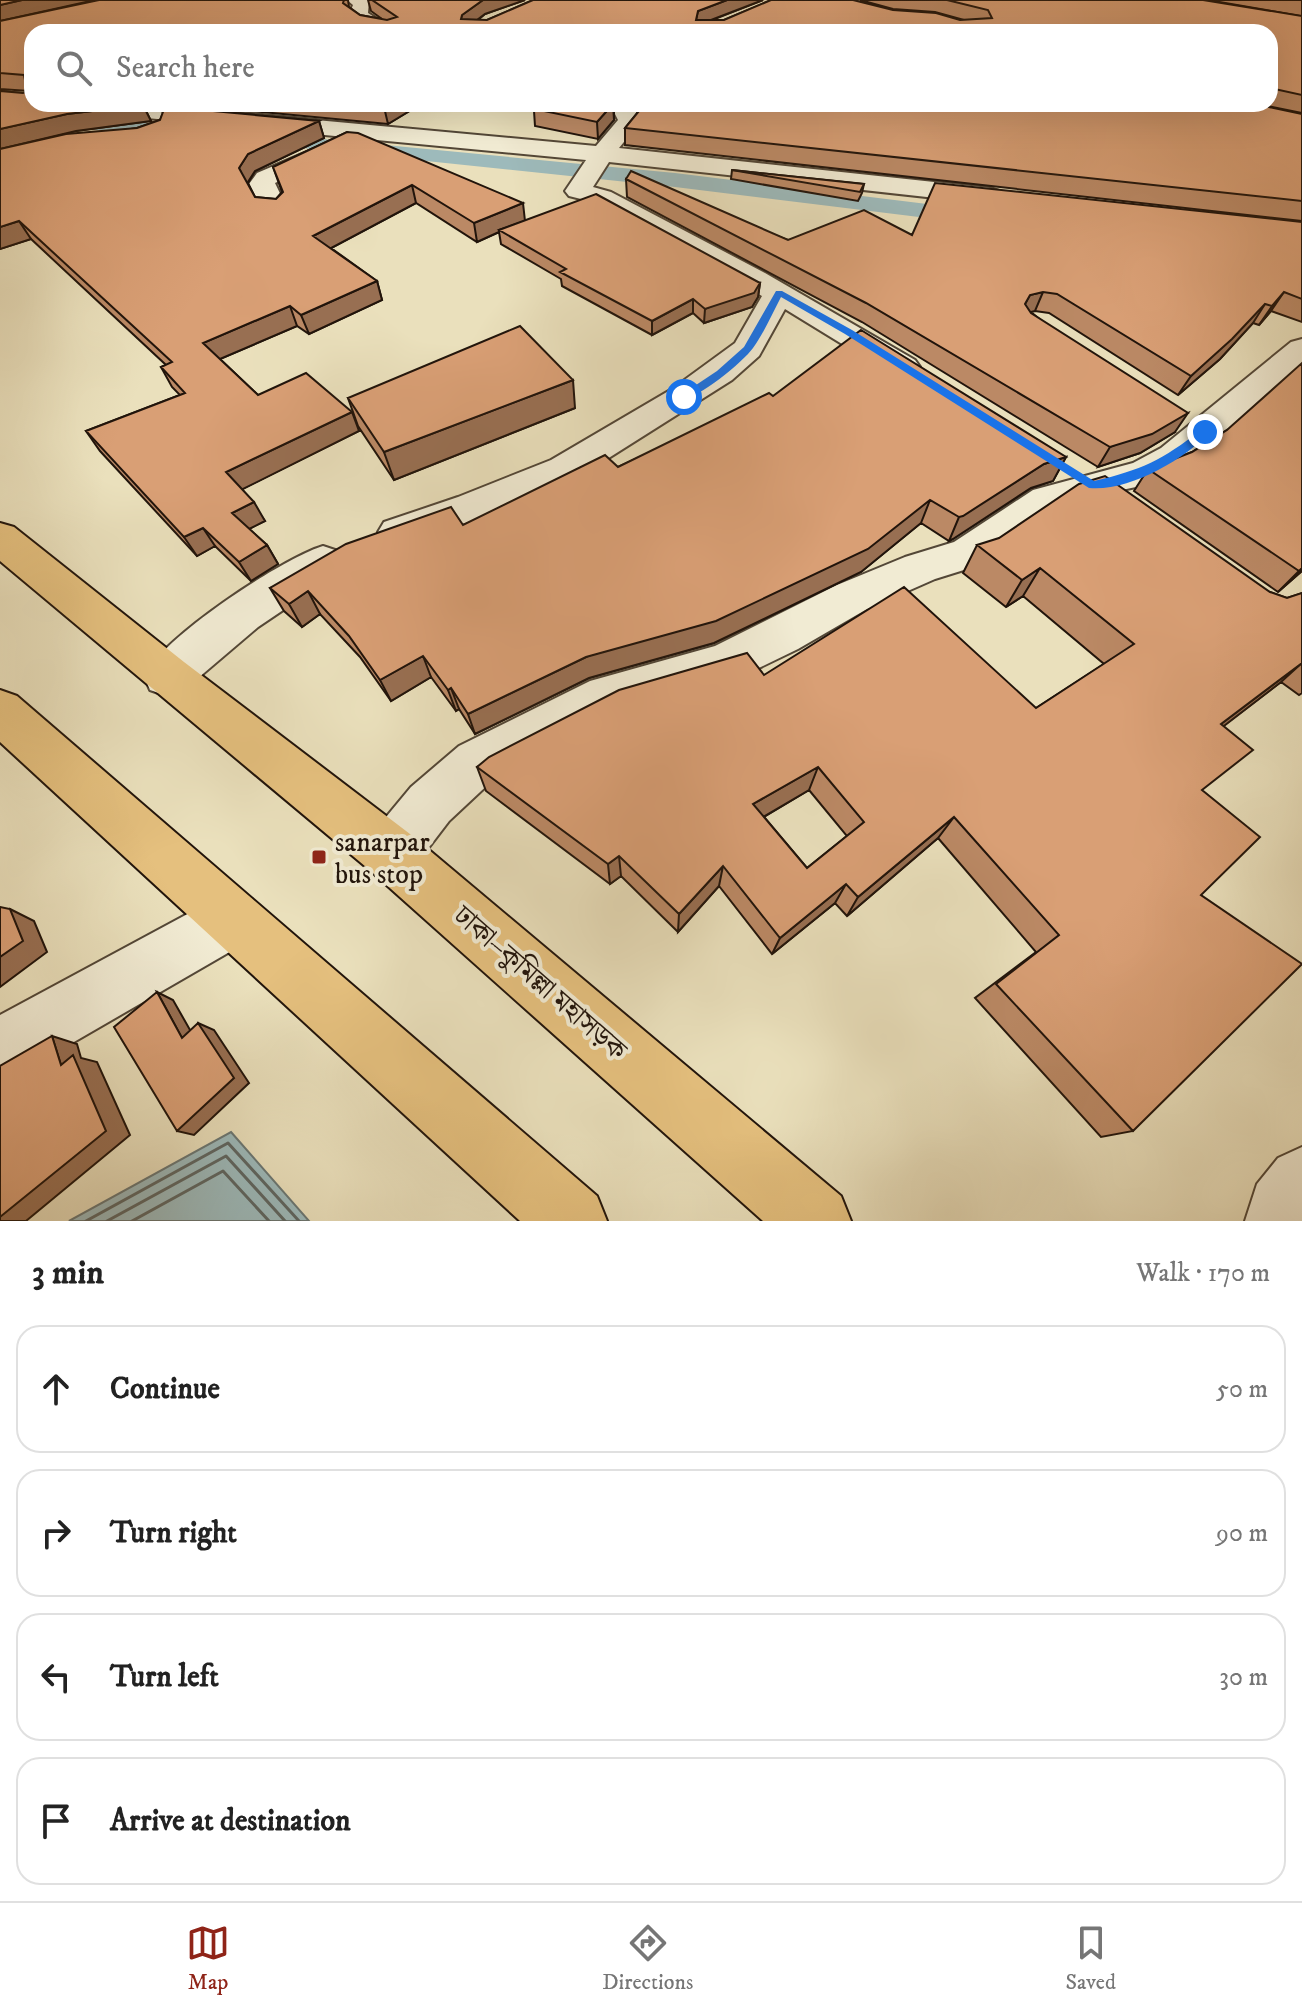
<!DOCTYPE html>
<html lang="en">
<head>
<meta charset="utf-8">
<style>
	:root { --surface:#fff; --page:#f2f2f2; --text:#222; --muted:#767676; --line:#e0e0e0; --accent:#8f2418 }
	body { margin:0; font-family:"IM FELL DW Pica","Noto Serif Bengali",serif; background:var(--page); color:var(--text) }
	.stop { position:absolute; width:24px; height:24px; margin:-18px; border:6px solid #1a73e8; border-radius:50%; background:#fff }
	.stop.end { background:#1a73e8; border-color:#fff; box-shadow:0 2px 8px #0008 }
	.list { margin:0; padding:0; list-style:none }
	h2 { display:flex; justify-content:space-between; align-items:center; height:104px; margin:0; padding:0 32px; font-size:34px }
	h2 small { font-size:26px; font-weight:400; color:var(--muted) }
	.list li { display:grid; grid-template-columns:52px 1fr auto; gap:24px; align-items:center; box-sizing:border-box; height:128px; margin:0 16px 16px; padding:0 16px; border:2px solid var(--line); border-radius:24px }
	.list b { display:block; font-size:30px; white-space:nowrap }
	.list em { font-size:26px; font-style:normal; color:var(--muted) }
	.icon { flex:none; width:44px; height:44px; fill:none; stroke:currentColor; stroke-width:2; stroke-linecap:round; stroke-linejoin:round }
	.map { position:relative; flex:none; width:1302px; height:1221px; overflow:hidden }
	.search { position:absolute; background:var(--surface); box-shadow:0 8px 32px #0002; left:24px; right:24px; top:24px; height:88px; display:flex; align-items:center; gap:20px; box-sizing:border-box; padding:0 28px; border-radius:24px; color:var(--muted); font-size:30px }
	.sheet { height:680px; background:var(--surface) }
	nav { display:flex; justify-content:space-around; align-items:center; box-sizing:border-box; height:112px; border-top:2px solid var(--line); background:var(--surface); font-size:22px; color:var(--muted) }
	nav a { display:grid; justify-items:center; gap:4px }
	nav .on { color:var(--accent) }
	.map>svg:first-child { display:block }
	.water { fill:#9dbabb; stroke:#6b7875; stroke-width:2 }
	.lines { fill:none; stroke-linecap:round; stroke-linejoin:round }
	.shore { stroke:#5f6763; stroke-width:3 }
	.canal { fill:#9dbabb; fill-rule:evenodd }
	.minor-casing { stroke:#534737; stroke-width:4 }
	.trunk-casing { stroke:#21140b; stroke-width:4 }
	.minor { fill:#f1ebd3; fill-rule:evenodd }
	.trunk { fill:#e5c07e; fill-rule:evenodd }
	.wall { fill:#bb8965; stroke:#21140b; stroke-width:2; fill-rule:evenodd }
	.shaded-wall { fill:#986f52; stroke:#21140b; stroke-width:2 }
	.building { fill:#d99f75; stroke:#21140b; stroke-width:2; fill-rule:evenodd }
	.route { fill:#1a73e8 }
	.poi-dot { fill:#8f2418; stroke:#f1ebd3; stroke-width:3 }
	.labels { text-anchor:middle; stroke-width:8; stroke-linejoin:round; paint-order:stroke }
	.near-poi-label { font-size:28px; fill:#21140b; stroke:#f1ebd3; text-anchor:start }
	.near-street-label { font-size:28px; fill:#21140b; stroke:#f1ebd3 }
</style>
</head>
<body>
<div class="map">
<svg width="1302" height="1221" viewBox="0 0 1302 1221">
	<rect width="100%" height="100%" fill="#eae0bc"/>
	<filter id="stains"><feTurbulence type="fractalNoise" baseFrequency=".0025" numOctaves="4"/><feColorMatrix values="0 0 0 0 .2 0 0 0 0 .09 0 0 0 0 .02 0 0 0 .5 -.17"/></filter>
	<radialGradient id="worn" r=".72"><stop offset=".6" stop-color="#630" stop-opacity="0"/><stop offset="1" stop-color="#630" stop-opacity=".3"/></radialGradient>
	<path class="water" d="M231,1132L309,1221H69Z"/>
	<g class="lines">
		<path class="shore" d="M86,1221L228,1143L299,1221
			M107,1221L226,1156L285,1221
			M132,1221L223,1171L269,1221"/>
		<path class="canal" d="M0,109L193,127L203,133L193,139L0,121Z
			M260,133L675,173L976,210L985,212L988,217L985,222L976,224L675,187L253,143L249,139Z"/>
		<g class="minor-casing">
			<path id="minor" d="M347,0H369L368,13L397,32C378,32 363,30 349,15L353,5Z
				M63,104H144L596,146L618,120L610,104H632L641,121L619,148L990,188L999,191L1003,196L999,201L990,204L609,162L593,187L611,192L765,273L915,360L920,367L915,374L903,377L891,374L785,309L759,356L732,380L577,478L486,517L398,547L384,542L378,532L384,522L458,497L551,460L672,389L735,343L762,296L593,202L569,196L565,191L586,160L74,111Z
				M330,142L338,144L342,149L338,154L275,183L287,208L283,214H265L249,184L257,173Z
				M1302,339V366L1187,466L1155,483L1117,491L1061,510L983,564L935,579L867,609L798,649L740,677L619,712L495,778L449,821L410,872L391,880L372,872L364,853L372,834L411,787L459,746L590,681L715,646L837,585L905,557L954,542L1033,490L1133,463L1161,448L1291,342Z
				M323,546L338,551L344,562L338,573L258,627L184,690L167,696L150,690L144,676C162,638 281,559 323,546Z
				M232,890L252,899L261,919L252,939L22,1072L0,1082V1015Z
				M1302,1147V1221H1245L1257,1184L1278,1158Z"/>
		</g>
		<g class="trunk-casing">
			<path id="trunk" d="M0,523L14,527L184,662L410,834L841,1196L851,1221H763L372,872L0,561Z
				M0,690L17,696L597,1196L607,1221H520L0,742Z"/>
		</g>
		<use href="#minor" class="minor"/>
		<use href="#trunk" class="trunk"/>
	</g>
	<path class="wall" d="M99,0H348L349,7L360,15L382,19L371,11L368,0H525L485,14L478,20H487L533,0H763L712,20H724L771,0H853L893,10L936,13L960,20H964L935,12L893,9L860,0H1203L1300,16L1208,0H1302V113L1258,104H1270V32H32V104L143,105L151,121L76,131L0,149V91L23,93L29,91L0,89V21Z
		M176,104H421L388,124Z
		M517,104H614V120L598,139L535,126L534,111Z
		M638,104H672L684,108L1302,114V221L625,145V128L639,111Z
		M159,106L319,121L324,138L255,171L248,183L255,197L276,199L282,192L273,167L347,132L525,220L760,283L758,297L752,307L704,323L693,313L652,335L562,286L561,279L501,244L499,232L477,242L416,203L331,248L377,281L382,300L309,334L297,326L220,359L258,395L359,431L242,489L265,521L249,529L267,545L278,564L251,581L215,546L197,556L100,451L86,431L180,395L172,387L161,367L166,365L31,239L0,249V149L137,128L160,120L163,113Z
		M732,170L864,184L862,193L858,201L731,179Z
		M626,179L788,240L912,235L1302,222V322L1271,311L1259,325L1253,323L1220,359L1178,395L1049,313L1035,311L1031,312L1175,432L1140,453L1098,467L862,322L627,197Z
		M773,396L1066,457L1053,481L1031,488L953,539L949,541L921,523L861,572L714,643L589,678L475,734L459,709L456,711L431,677L391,701L360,657L320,614L302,627L284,611L270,588L463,525L618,467Z
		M348,398L575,408L394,480L358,426Z
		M1227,430L1302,571L1278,592L1134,491L1148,469L1192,452Z
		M977,545L1270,592L1287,598L1302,593V693L1299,695L1281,682L1223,726L1202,790L1201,895L1133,1131L1101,1137L975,998L1036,952L938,838L847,916L835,903L772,954L719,886L678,932L621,876L610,884L486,791L477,767L764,675L1036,708L1104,664L1023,596L1006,607L963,573ZM809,790L847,836L807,868L764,817Z"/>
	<path class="shaded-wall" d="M22,0H95L0,21V5Z
		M483,0H525L485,14L464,30L461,19L462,15Z
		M727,0H763L698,25L696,20L698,11Z
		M390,104H421L388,124L384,107Z
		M613,104L614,120L598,139L597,122Z
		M143,105L151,121L76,131L0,149V129L67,114Z
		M319,121L324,138L255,171L246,185L239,168L248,154Z
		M412,185L416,203L320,254L313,236Z
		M523,203L525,221L499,230V232L477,242L474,223Z
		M19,221L31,239L0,249V227Z
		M377,281L382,300L309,334L301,315Z
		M760,283L758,297L752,307L704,323L705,309Z
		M1043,292L1035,311L1023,314L1025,304L1030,295Z
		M1284,292L1271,311L1259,325L1272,306Z
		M693,299V313L652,335V321Z
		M1265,304L1253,323L1220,359L1178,395L1191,376Z
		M290,306L297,326L213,362L203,343Z
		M573,380L575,408L394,480L384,452Z
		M352,412L359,431L237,492L226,472Z
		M1188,413L1175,432L1140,453L1098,467L1110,447Z
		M1066,457L1053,481L1031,488L953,539L949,541L959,517L1044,464Z
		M930,500L921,523L861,572L714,643L589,678L475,734L468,714L586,657Z
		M254,502L265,521L243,532L232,513Z
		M203,528L215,546L197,556L184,537Z
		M267,545L278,564L251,581L239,562Z
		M1040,568L1023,596L1006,607L1022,580Z
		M1302,568V571L1278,592Z
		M308,591L320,614L302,627L289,604Z
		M423,656L431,677L391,701L380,680Z
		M1302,663L1281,682L1194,749L1221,724Z
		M451,688L459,709L456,711L448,690Z
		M818,767L809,790L748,826L753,804Z
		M954,817L938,838L847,916L858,897Z
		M619,856L621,876L610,884L608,864Z
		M723,866L719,886L678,932L679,914Z
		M846,884L835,903L772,954L780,938Z
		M10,909L34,921L47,952L0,987V957Z
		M157,992L173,1000L198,1044L182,1038Z
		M198,1023L214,1030L249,1083L194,1135L177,1131Z
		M52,1036L77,1044L81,1058L97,1062L130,1135L26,1221H0V1217L61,1065Z"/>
	<path class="building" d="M0,0H22L0,5Z
		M99,0H344L343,3L360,15L387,20L397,17L372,0H483L462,15L461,19L487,20L533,0H727L698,11L696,20H724L771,0H853L893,10L936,13L960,20L992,18L988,10L947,0H1203L1302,16V95L1270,88V32H32V85H26L24,75L0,73V21Z
		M32,90V104L143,105L67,114L0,129V91L23,93Z
		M351,104H390L384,107Z
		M546,104H613L597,122L534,109Z
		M642,104H672L684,108L691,104H1255L1302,114V201L625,128L643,106Z
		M159,106L319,121L248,154L239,168L255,197L276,199L283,192L273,167L347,132L358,133L523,203L474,223L412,185L313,236L377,281L301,315L290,306L203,343L258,395L306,373L352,412L226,472L254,502L232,513L267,545L239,562L203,528L184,537L86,431L185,393L161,367L172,362L19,221L0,227V149L66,134L137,128L160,120L163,112Z
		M732,170L864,184L860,192Z
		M631,171L788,240L864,210L912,235L935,183L1302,222V299L1284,292L1272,306L1265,304L1232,339L1191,376L1057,294L1043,292L1030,295L1025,304L1031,313L1188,413L1152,434L1110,447L866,303L626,179Z
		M596,194L760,283L754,293L705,309L693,299L652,321L560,272L566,269L499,230Z
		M520,326L573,380L384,452L348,398Z
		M861,330L1066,457L1044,464L963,516L959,517L930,500L868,549L716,621L586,657L468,714L451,688L448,690L423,656L380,680L349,636L308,591L289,604L270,588L346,544L451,507L463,525L605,455L618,467L769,393L773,396Z
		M1302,363V568L1299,571L1148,469L1192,452L1227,430Z
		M1105,476L1270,592L1287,598L1302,593V663L1221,724L1253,750L1202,790L1260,837L1201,895L1302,964L1133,1131L996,984L1059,935L954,817L858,897L846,884L780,938L723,866L679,914L619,856L608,864L477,767L489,757L619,690L747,653L764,675L904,587L1036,708L1134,644L1040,568L1022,580L977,545L999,538L1079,484ZM818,767L864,822L807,868L753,804Z
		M0,907L10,909L23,941L0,957Z
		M157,992L182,1038L198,1023L234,1078L177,1131L114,1027Z
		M52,1036L61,1065L73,1055L106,1131L0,1217V1066Z"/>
	<path class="route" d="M776,291H782L852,330L1094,481C1142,470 1162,460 1201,430L1210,432C1184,460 1128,492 1089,488L845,334L781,297C772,314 764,333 753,348C743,362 697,400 681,399V395L717,371L744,347Z"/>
	<rect class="poi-dot" x="311" y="849" width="16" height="16" rx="4"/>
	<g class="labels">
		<g class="near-poi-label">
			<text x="335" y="851">sanarpar<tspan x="335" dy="32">bus stop</tspan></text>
		</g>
		<g class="near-street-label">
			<text transform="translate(541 982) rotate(41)" y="10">ঢাকা–কুমিল্লা মহাসড়ক</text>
		</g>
	</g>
	<rect width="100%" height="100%" filter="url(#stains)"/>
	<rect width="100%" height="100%" fill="url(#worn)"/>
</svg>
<div class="stop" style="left:684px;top:397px"></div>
<div class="stop end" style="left:1205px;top:432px"></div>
<div class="search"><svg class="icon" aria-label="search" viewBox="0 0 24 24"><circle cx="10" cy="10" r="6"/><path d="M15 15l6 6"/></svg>Search here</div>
</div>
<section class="sheet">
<h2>3 min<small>Walk · 170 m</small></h2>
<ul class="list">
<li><svg class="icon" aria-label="ahead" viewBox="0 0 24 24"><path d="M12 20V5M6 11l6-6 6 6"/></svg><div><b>Continue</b></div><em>50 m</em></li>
<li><svg class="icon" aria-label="right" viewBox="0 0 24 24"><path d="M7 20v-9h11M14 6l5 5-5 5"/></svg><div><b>Turn right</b></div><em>90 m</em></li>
<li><svg class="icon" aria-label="left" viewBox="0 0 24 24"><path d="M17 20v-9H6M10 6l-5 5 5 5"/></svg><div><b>Turn left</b></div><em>30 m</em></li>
<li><svg class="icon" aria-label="arrive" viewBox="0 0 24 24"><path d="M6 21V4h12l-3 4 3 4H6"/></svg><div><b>Arrive at destination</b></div></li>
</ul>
</section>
<nav>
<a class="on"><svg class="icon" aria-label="map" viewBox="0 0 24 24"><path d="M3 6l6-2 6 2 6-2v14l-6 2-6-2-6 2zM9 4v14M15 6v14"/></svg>Map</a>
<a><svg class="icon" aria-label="directions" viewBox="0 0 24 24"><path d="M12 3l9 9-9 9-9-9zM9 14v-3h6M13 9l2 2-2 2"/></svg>Directions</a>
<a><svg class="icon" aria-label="saved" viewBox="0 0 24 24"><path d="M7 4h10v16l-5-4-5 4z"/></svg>Saved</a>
</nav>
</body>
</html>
